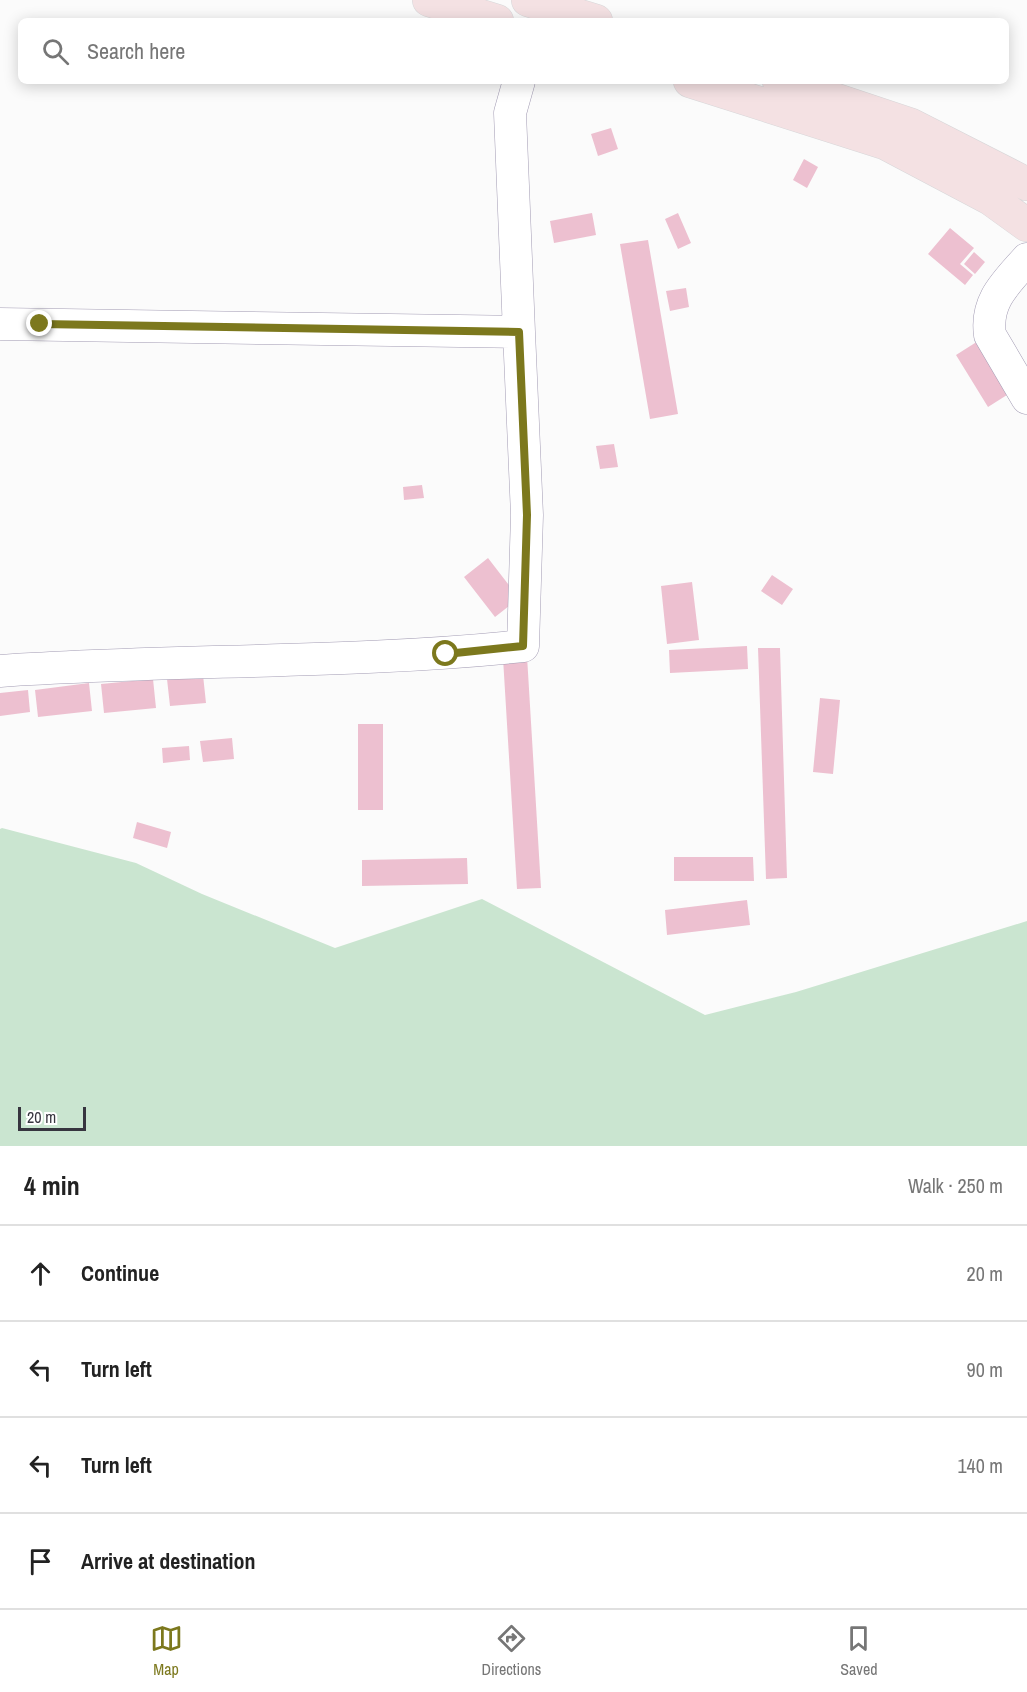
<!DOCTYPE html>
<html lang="en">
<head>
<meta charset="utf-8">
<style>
	:root { --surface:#fff; --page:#f6f6f6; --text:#222; --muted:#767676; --line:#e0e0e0; --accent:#7c781d }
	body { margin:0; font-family:"Archivo Narrow",sans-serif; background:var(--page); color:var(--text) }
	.scale { position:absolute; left:18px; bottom:15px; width:68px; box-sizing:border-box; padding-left:6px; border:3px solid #37353f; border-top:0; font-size:16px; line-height:21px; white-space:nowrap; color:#37353f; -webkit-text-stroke:4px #fff; paint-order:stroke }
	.stop { position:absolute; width:18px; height:18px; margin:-14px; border:4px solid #7c781d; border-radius:50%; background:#fff }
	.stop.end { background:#7c781d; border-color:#fff; box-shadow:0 2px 6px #0008 }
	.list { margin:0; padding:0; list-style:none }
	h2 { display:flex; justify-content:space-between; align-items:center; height:78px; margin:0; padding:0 24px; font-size:26px }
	h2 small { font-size:20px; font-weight:400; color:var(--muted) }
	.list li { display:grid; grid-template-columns:39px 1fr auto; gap:18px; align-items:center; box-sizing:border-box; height:96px; padding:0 24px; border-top:2px solid var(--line) }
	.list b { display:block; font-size:22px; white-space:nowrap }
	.list em { font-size:20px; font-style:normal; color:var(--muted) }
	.icon { flex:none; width:33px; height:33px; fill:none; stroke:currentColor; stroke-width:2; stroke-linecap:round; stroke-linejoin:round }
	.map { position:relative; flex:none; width:1027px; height:1146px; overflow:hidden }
	.search { position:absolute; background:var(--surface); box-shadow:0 3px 15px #0003; left:18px; right:18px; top:18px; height:66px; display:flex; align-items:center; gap:15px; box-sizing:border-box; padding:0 21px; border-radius:9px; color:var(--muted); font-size:22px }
	.sheet { height:462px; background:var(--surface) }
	nav { display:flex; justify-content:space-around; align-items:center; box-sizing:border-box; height:84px; border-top:2px solid var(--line); background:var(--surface); font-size:16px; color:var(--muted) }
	nav a { display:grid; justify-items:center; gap:3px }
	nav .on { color:var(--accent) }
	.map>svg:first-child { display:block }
	.green { fill:#cae5d0 }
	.building { fill:#edc0d0 }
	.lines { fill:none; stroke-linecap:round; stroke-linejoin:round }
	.minor-casing { stroke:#a39cb4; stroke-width:33 }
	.major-casing { stroke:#d7d7d9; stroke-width:34 }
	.minor { stroke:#fff; stroke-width:32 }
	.major { stroke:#f4e1e3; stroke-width:33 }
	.route { stroke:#7c781d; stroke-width:8 }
</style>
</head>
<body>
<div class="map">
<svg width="1027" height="1146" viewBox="0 0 1027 1146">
	<rect width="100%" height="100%" fill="#fbfbfb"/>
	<path class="green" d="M2,828L136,863L202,894L335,948L482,899L705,1015L796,992L1027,921V1146H0V829Z"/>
	<path class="building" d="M611,128L618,149L598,156L591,134Z
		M804,159L818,167L807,188L793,180Z
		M592,213L596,235L554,243L550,221Z
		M678,213L691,243L678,249L665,219Z
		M950,228L974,248L960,264L973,275L965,285L928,254Z
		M648,240L678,414L650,419L620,244Z
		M974,252L985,262L975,274L964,264Z
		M686,288L689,307L670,311L666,291Z
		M986,336L1018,388L988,407L956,355Z
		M614,444L618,467L600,469L596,446Z
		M422,485L424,498L404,500L403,487Z
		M488,558L519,598L495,617L464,577Z
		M772,575L793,589L782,605L761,591Z
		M692,582L699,640L667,644L661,586Z
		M747,646L748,669L670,673L669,650Z
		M758,648H780L787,878L766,879Z
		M527,656L541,888L517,889L503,658Z
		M203,675L206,703L170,706L167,679Z
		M153,679L156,708L104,713L101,684Z
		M89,683L92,711L38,717L35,690Z
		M28,690L30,712L0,716V693Z
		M820,698L840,700L833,774L813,772Z
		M358,724H383V810H358Z
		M232,738L234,759L203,762L200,741Z
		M189,746L190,760L163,763L162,748Z
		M137,822L171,832L167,848L133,838Z
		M674,857H753L754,881H674Z
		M467,858L468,884L362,886V860Z
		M747,900L750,925L667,935L665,910Z"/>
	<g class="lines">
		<g class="minor-casing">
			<path id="minor" d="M1027,259C1006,283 985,301 990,335L1027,398
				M0,324L519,332L510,113L519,81
				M0,671C174,659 350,664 523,646L527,515L519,332"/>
		</g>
		<g class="major-casing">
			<path id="major" d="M429,0L497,21
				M528,0L596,21
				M690,81L885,143L991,199L1027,225
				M779,81L911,125L1027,184"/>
		</g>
		<use href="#minor" class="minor"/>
		<use href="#major" class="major"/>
	</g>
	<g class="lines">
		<path class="route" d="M40,324L519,332L527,515L523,646L446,654"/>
	</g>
</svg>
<div class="scale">20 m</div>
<div class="stop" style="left:446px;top:654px"></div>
<div class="stop end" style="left:40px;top:324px"></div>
<div class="search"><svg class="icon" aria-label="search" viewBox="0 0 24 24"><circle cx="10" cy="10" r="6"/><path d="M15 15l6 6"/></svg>Search here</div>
</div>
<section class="sheet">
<h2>4 min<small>Walk · 250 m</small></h2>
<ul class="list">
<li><svg class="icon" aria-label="ahead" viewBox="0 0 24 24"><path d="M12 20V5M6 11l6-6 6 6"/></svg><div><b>Continue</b></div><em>20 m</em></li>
<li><svg class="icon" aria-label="left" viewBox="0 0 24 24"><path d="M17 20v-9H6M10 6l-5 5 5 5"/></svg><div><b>Turn left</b></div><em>90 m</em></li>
<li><svg class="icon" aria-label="left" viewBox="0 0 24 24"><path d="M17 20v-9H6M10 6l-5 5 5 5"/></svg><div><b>Turn left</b></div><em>140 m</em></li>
<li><svg class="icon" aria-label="arrive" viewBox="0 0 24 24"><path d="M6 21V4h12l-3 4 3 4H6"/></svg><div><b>Arrive at destination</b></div></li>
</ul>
</section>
<nav>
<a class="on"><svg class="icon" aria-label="map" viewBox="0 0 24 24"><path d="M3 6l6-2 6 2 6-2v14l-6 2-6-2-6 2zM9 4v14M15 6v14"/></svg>Map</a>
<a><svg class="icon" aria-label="directions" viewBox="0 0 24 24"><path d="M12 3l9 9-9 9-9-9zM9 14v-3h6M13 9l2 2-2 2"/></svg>Directions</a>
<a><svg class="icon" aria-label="saved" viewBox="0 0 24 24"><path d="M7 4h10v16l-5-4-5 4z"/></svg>Saved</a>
</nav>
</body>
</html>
